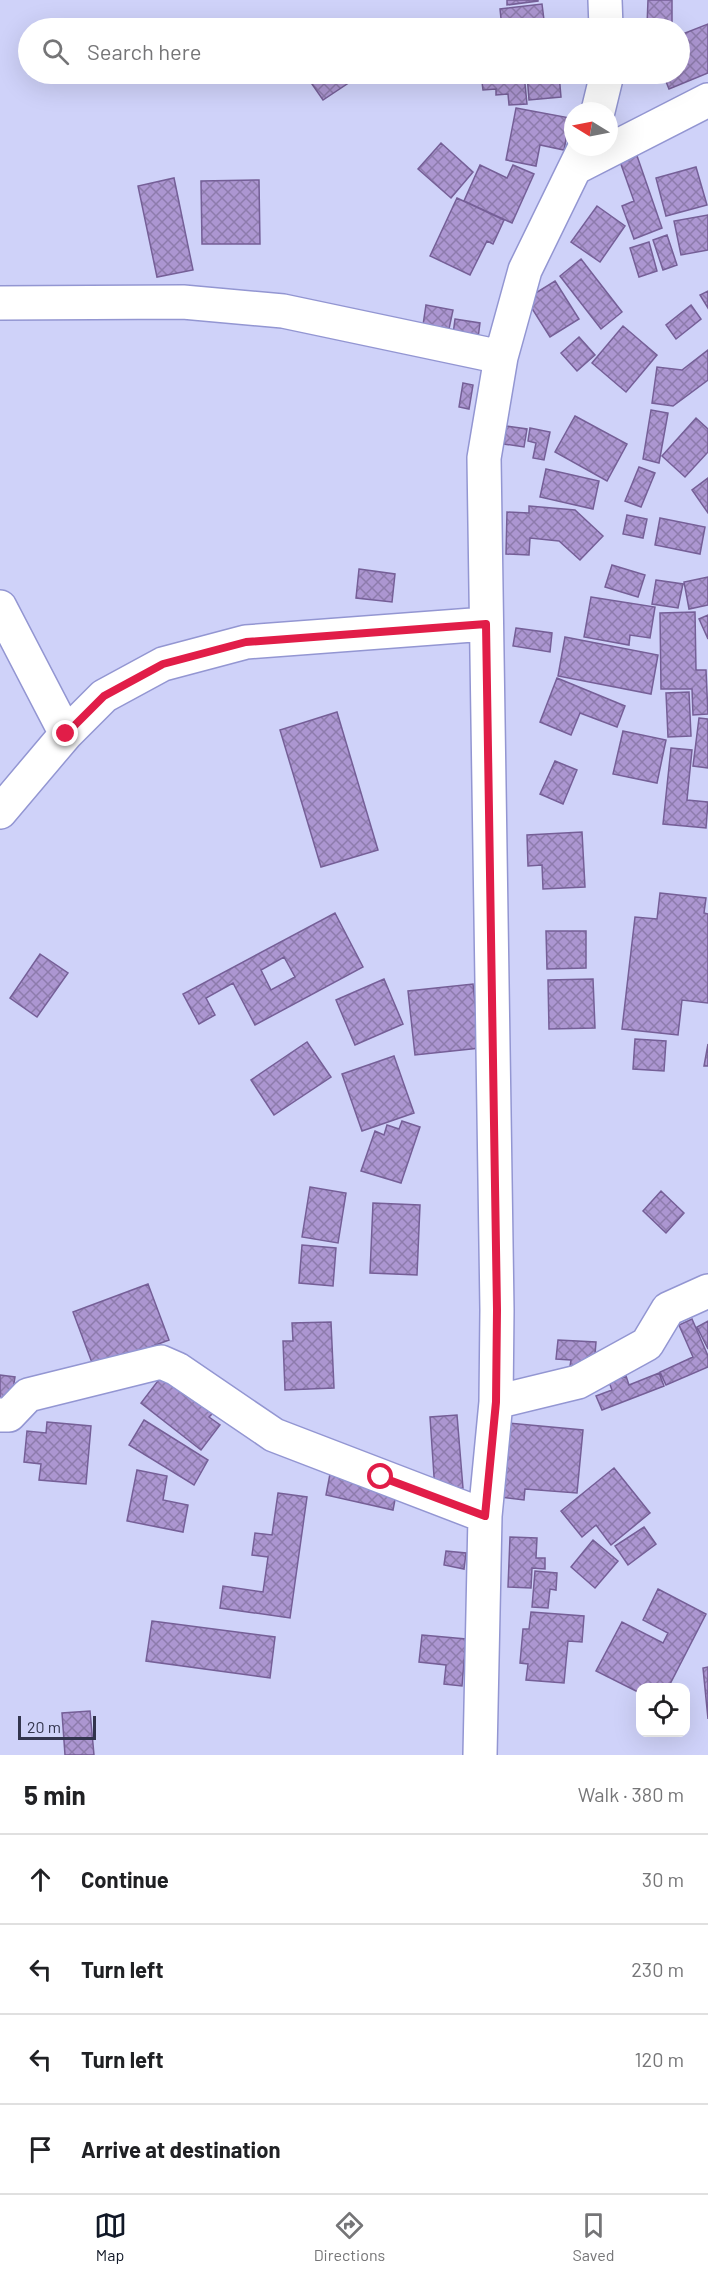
<!DOCTYPE html>
<html lang="en">
<head>
<meta charset="utf-8">
<style>
	:root { --surface:#fff; --page:#f6f6f6; --text:#202124; --muted:#757577; --line:#e0e0e0; --accent:#111827 }
	body { margin:0; font-family:Barlow,sans-serif; background:var(--page); color:var(--text) }
	.controls { position:absolute; right:18px; bottom:18px; display:grid; overflow:hidden; border-radius:12px; box-shadow:0 6px 24px #0002 }
	.controls button { width:54px; height:54px; display:grid; place-items:center; padding:0; border:0; border-bottom:2px solid var(--line); background:var(--surface); color:var(--text); font:30px sans-serif }
	.compass { position:absolute; left:564px; top:102px; width:54px; height:54px; border-radius:50%; background:var(--surface); box-shadow:0 6px 24px #0002; rotate:280deg }
	.scale { position:absolute; left:18px; bottom:15px; width:78px; box-sizing:border-box; padding-left:6px; border:3px solid #32344d; border-top:0; font-size:16px; line-height:21px; white-space:nowrap; color:#32344d; -webkit-text-stroke:4px #cfd2f9; paint-order:stroke }
	.stop { position:absolute; width:18px; height:18px; margin:-14px; border:4px solid #e11d48; border-radius:50%; background:#fff }
	.stop.end { background:#e11d48; border-color:#fff; box-shadow:0 2px 6px #0008 }
	.list { margin:0; padding:0; list-style:none }
	h2 { display:flex; justify-content:space-between; align-items:center; height:78px; margin:0; padding:0 24px; font-size:26px }
	h2 small { font-size:20px; font-weight:400; color:var(--muted) }
	.list li { display:grid; grid-template-columns:39px 1fr auto; gap:18px; align-items:center; box-sizing:border-box; height:90px; padding:0 24px; border-top:2px solid var(--line) }
	.list b { display:block; font-size:22px; white-space:nowrap }
	.list em { font-size:20px; font-style:normal; color:var(--muted) }
	.icon { flex:none; width:33px; height:33px; fill:none; stroke:currentColor; stroke-width:2; stroke-linecap:round; stroke-linejoin:round }
	.map { position:relative; flex:none; width:708px; height:1755px; overflow:hidden }
	.search { position:absolute; background:var(--surface); box-shadow:0 6px 24px #0002; left:18px; right:18px; top:18px; height:66px; display:flex; align-items:center; gap:15px; box-sizing:border-box; padding:0 21px; border-radius:33px; color:var(--muted); font-size:22px }
	.sheet { height:438px; background:var(--surface) }
	nav { display:flex; justify-content:space-around; align-items:center; box-sizing:border-box; height:84px; border-top:2px solid var(--line); background:var(--surface); font-size:16px; color:var(--muted) }
	nav a { display:grid; justify-items:center; gap:3px }
	nav .on { color:var(--accent) }
	.map>svg:first-child { display:block }
	.building { fill:url(#building-cross-hatch); stroke:#755f97; stroke-width:1.5; fill-rule:evenodd }
	.lines { fill:none; stroke-linecap:round; stroke-linejoin:round }
	.minor-casing { stroke:#9396d2; stroke-width:36 }
	.minor { stroke:#fff; stroke-width:33 }
	.route { stroke:#e11d48; stroke-width:8 }
</style>
</head>
<body>
<div class="map">
<svg width="708" height="1755" viewBox="0 0 708 1755">
	<defs>
		<pattern id="building-cross-hatch" width="8" height="8" patternUnits="userSpaceOnUse" patternTransform="scale(1.5)"><rect width="8" height="8" fill="#ac96d1"/><path d="M0 0l8 8M0 8l8-8" fill="none" stroke="#8d7bac"/></pattern>
	</defs>
	<rect width="100%" height="100%" fill="#cfd2f9"/>
	<path class="building" d="M507,0H538V1L507,5Z
		M648,0H672V27L647,26Z
		M542,4L545,28H502L500,9Z
		M708,24V73L669,89L663,74H680V35Z
		M305,74H362L323,100Z
		M481,74H524L527,104L509,105L508,94L496,95V89L483,90Z
		M527,74H559L561,97L529,100Z
		M516,108L570,118L564,150L540,145L536,166L506,160Z
		M441,143L473,172L451,198L418,169Z
		M635,150L662,228L634,239L622,206L634,201L618,156Z
		M480,165L507,178L513,165L534,174L512,223L464,201Z
		M696,167L707,205L666,216L656,178Z
		M174,178L193,270L157,277L138,186Z
		M259,180L260,244H202L201,181Z
		M457,198L504,220L493,244L487,241L470,275L430,256Z
		M597,206L625,226L600,262L571,242Z
		M708,215V250L681,255L674,221Z
		M667,235L677,265L663,270L653,240Z
		M649,242L657,271L639,277L630,248Z
		M581,259L622,312L601,329L560,276Z
		M555,281L579,319L550,337L526,299Z
		M708,291V308L700,295Z
		M426,305L453,310L449,329L423,325Z
		M691,305L701,319L676,339L666,325Z
		M455,319L480,323L478,338L453,334Z
		M623,326L657,355L626,392L592,363Z
		M579,337L595,355L577,371L561,353Z
		M708,350V380L673,406L652,403L657,367L682,370Z
		M463,383L473,385L469,409L459,407Z
		M651,410L668,413L659,463L643,459Z
		M575,416L627,444L607,481L555,452Z
		M696,418L708,429V452L685,477L662,456Z
		M506,426L527,429L524,447L504,444Z
		M530,428L550,432L544,460L533,458L536,443L528,441Z
		M639,467L655,473L641,507L625,501Z
		M546,469L599,481L593,509L540,497Z
		M708,478V513L692,490Z
		M529,506L575,510L603,536L580,560L559,541L530,538L529,555L506,554L507,512L529,513Z
		M627,515L647,519L643,538L623,534Z
		M660,518L705,527L700,554L655,545Z
		M612,565L645,575L638,597L605,587Z
		M359,569L395,574L392,602L356,598Z
		M708,577V605L689,609L684,582Z
		M656,580L683,584L678,608L652,604Z
		M591,597L655,607L650,638L630,635L629,645L584,637Z
		M695,612L696,670H706L708,714L693,715L692,689H661L660,613Z
		M708,615V639L699,619Z
		M516,628L552,633L550,652L513,646Z
		M565,637L658,655L651,694L558,676Z
		M557,678L625,706L617,727L580,713L571,735L540,722Z
		M689,692L691,736L668,737L666,693Z
		M337,712L378,850L321,867L280,730Z
		M699,718L708,719V768L693,766Z
		M623,731L666,740L657,783L613,774Z
		M671,748L692,750L687,800L708,802L706,828L663,824Z
		M555,761L577,770L563,804L540,794Z
		M582,832L585,887L543,889L542,865L528,866L527,835Z
		M660,893L706,898L704,913L708,914V1003L682,1000L678,1035L622,1029L635,917L657,919Z
		M335,913L363,967L255,1025L233,983L206,998L215,1015L199,1024L183,994ZM284,957L295,977L271,990L261,970Z
		M546,931H586V968L547,969Z
		M40,954L68,973L37,1017L10,998Z
		M384,979L403,1024L355,1045L336,1000Z
		M593,979L595,1028L549,1029L548,980Z
		M473,984L480,1048L415,1055L408,991Z
		M635,1039L666,1041L664,1071L633,1069Z
		M307,1042L331,1077L274,1115L251,1080Z
		M708,1044V1066H704Z
		M394,1056L414,1113L362,1131L342,1074Z
		M402,1121L420,1127L401,1183L361,1171L375,1131L384,1135L387,1125L399,1129Z
		M310,1187L346,1193L338,1243L302,1237Z
		M661,1191L684,1213L666,1233L643,1211Z
		M373,1203L420,1205L417,1275L370,1273Z
		M302,1245L336,1248L333,1286L299,1283Z
		M148,1284L169,1340L94,1368L73,1312Z
		M692,1319L708,1356V1367L666,1385L660,1372L693,1357L679,1325Z
		M708,1321V1349L697,1327Z
		M331,1322L334,1388L285,1390L283,1341H293L292,1323Z
		M558,1340L596,1342L594,1367L570,1366L571,1360L556,1359Z
		M164,1373L214,1412L209,1417L220,1425L201,1450L141,1403Z
		M659,1373L664,1386L602,1410L596,1396L612,1390L609,1382L626,1376L629,1385Z
		M0,1375L15,1377L10,1408L0,1406Z
		M457,1415L463,1488L435,1491L430,1417Z
		M144,1420L208,1460L194,1485L129,1445Z
		M47,1422L91,1426L86,1484L39,1480L41,1464L24,1462L27,1431L46,1433Z
		M508,1423L583,1430L577,1493L525,1489L524,1500L501,1497Z
		M614,1468L650,1513L611,1545L596,1525L582,1537L561,1511Z
		M137,1470L167,1476L163,1500L188,1505L183,1532L127,1521Z
		M330,1474L397,1489L393,1510L326,1495Z
		M278,1493L307,1497L290,1618L220,1608L223,1586L263,1592L268,1557L252,1555L255,1533L272,1535Z
		M644,1527L656,1544L628,1565L615,1546Z
		M510,1537L537,1538L536,1558H545V1569L532,1568L531,1588L508,1587Z
		M593,1540L618,1561L595,1588L571,1567Z
		M446,1551L466,1553L464,1569L444,1565Z
		M535,1571L557,1573L556,1590L550,1589L548,1608L532,1607Z
		M658,1589L706,1614L668,1688H640V1693L596,1671L622,1622L663,1643L668,1633L643,1620Z
		M531,1612L584,1616L582,1642L568,1641L564,1683L526,1680L528,1664L520,1663L523,1629H529Z
		M152,1621L275,1637L270,1678L146,1661Z
		M422,1635L466,1639L462,1686L444,1684L446,1665L419,1662Z
		M708,1667V1719L703,1668Z
		M90,1711L94,1755H65L62,1713Z"/>
	<g class="lines">
		<g class="minor-casing">
			<path id="minor" d="M605,0L606,28
				M598,111L607,74
				M575,168L708,100
				M0,303L183,302L283,311L501,357
				M0,607L66,734
				M0,812L66,734L104,696L163,664L246,642L486,624
				M496,1402L578,1382L647,1344L668,1309L708,1291
				M0,1415H9L28,1395L161,1362L177,1369L274,1435L485,1516
				M480,1755L485,1516L496,1402L497,1310L484,458L501,357L525,270L585,147"/>
		</g>
		<use href="#minor" class="minor"/>
	</g>
	<g class="lines">
		<path class="route" d="M66,734L104,696L163,664L246,642L486,624L497,1310L496,1402L485,1516L381,1477"/>
	</g>
</svg>
<div class="controls">
<button><svg class="icon" aria-label="locate" viewBox="0 0 24 24"><circle cx="12" cy="12" r="6"/><path d="M12 2v4M12 18v4M2 12h4M18 12h4"/></svg></button>
</div>
<svg class="compass" viewBox="-18 -18 36 36"><path d="M0-13l5 13h-10z" fill="#e53935"/><path d="M0 13l5-13h-10z" fill="#757577"/></svg>
<div class="scale">20 m</div>
<div class="stop" style="left:381px;top:1477px"></div>
<div class="stop end" style="left:66px;top:734px"></div>
<div class="search"><svg class="icon" aria-label="search" viewBox="0 0 24 24"><circle cx="10" cy="10" r="6"/><path d="M15 15l6 6"/></svg>Search here</div>
</div>
<section class="sheet">
<h2>5 min<small>Walk · 380 m</small></h2>
<ul class="list">
<li><svg class="icon" aria-label="ahead" viewBox="0 0 24 24"><path d="M12 20V5M6 11l6-6 6 6"/></svg><div><b>Continue</b></div><em>30 m</em></li>
<li><svg class="icon" aria-label="left" viewBox="0 0 24 24"><path d="M17 20v-9H6M10 6l-5 5 5 5"/></svg><div><b>Turn left</b></div><em>230 m</em></li>
<li><svg class="icon" aria-label="left" viewBox="0 0 24 24"><path d="M17 20v-9H6M10 6l-5 5 5 5"/></svg><div><b>Turn left</b></div><em>120 m</em></li>
<li><svg class="icon" aria-label="arrive" viewBox="0 0 24 24"><path d="M6 21V4h12l-3 4 3 4H6"/></svg><div><b>Arrive at destination</b></div></li>
</ul>
</section>
<nav>
<a class="on"><svg class="icon" aria-label="map" viewBox="0 0 24 24"><path d="M3 6l6-2 6 2 6-2v14l-6 2-6-2-6 2zM9 4v14M15 6v14"/></svg>Map</a>
<a><svg class="icon" aria-label="directions" viewBox="0 0 24 24"><path d="M12 3l9 9-9 9-9-9zM9 14v-3h6M13 9l2 2-2 2"/></svg>Directions</a>
<a><svg class="icon" aria-label="saved" viewBox="0 0 24 24"><path d="M7 4h10v16l-5-4-5 4z"/></svg>Saved</a>
</nav>
</body>
</html>
